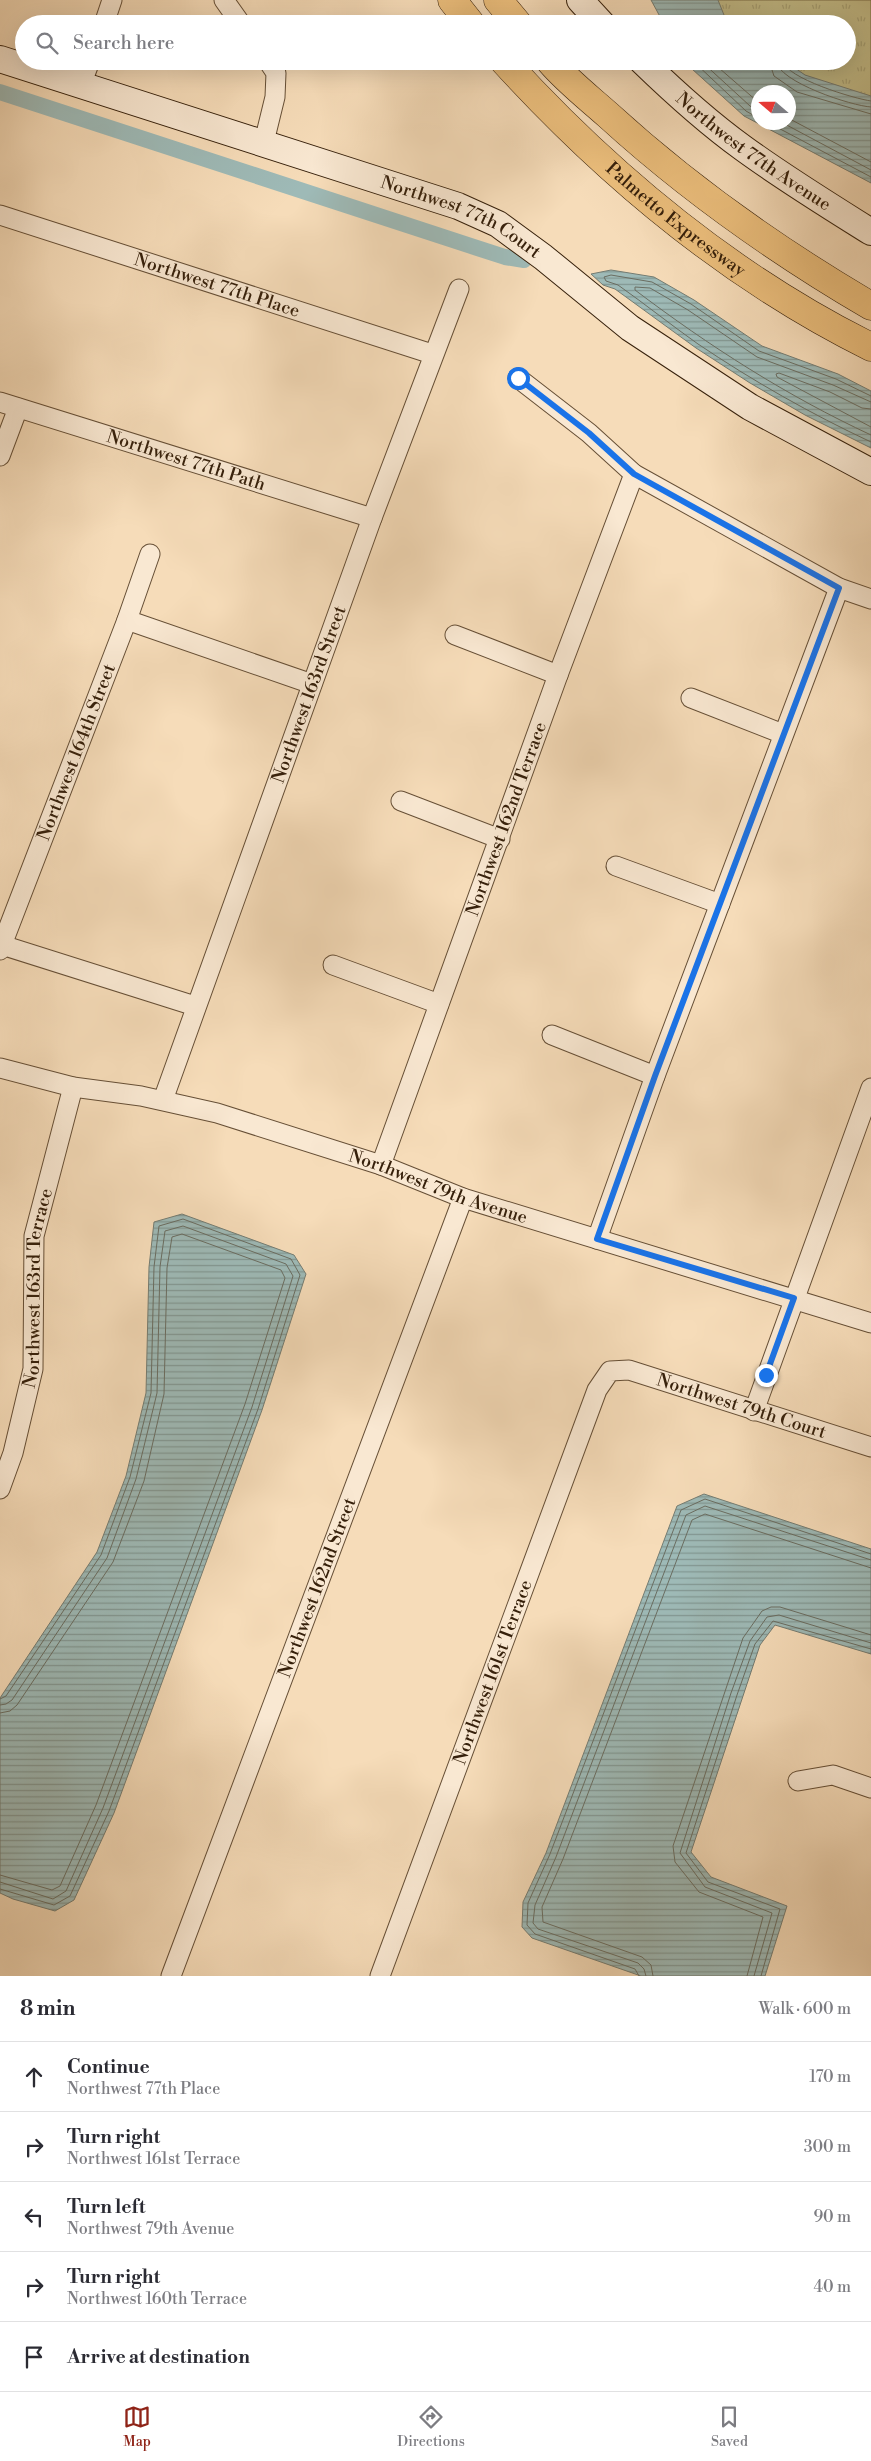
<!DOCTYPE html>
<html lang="en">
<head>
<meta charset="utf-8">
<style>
	:root { --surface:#fff; --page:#f7f7f7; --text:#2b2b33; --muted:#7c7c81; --line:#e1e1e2; --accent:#8f2418 }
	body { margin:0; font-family:"Libre Bodoni",serif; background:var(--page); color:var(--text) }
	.compass { position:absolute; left:751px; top:85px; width:45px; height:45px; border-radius:50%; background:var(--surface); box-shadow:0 5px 20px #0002; rotate:290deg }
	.stop { position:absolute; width:15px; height:15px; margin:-11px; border:4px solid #1a73e8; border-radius:50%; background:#fff }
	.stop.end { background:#1a73e8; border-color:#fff; box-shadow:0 1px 5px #0008 }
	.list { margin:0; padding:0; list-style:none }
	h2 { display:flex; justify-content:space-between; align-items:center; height:65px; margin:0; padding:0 20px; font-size:21px }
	h2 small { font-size:16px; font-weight:400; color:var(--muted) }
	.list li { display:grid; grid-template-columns:32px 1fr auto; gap:15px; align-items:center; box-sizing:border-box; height:70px; padding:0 20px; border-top:1px solid var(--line) }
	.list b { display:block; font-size:19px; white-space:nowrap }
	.list p { margin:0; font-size:16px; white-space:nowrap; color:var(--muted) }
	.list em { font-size:16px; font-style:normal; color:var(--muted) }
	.icon { flex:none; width:28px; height:28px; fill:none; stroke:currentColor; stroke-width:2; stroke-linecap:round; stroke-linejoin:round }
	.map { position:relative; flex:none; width:871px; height:1976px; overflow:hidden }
	.search { position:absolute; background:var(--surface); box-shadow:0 5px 20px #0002; left:15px; right:15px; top:15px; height:55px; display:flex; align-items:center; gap:12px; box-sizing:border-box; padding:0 18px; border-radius:28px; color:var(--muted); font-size:19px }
	.sheet { height:415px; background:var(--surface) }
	nav { display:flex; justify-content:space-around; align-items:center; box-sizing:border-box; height:70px; border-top:1px solid var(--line); background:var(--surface); font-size:14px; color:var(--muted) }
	nav a { display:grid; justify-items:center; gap:2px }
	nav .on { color:var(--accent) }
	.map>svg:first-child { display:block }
	.grass { fill:url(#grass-tufts); stroke:#7c6f4b }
	.water { fill:url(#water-rules); stroke:#747c72; fill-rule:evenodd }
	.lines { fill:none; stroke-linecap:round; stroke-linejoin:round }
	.shore { stroke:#6a6d61; stroke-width:1 }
	.canal { stroke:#9ebab7; stroke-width:16 }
	.street-casing { stroke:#664f36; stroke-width:21 }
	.secondary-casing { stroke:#36200b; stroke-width:28 }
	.highway-casing { stroke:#36200b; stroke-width:29 }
	.street { stroke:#f9e8d2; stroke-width:19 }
	.secondary { stroke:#f9e8d2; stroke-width:26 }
	.highway { stroke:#ebbe7c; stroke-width:28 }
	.route { stroke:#1a73e8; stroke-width:6 }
	.labels { text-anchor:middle; stroke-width:4; stroke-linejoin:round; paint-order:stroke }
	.street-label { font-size:18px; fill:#36200b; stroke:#f9e8d2 }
</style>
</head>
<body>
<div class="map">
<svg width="871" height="1976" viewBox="0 0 871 1976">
	<defs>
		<pattern id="grass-tufts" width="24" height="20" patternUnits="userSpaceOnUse" patternTransform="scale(1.25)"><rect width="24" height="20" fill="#c3be8b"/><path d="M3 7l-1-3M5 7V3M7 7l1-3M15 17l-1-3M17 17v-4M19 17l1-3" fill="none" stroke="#a8a377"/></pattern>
		<pattern id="water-rules" width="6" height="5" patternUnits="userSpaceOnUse" patternTransform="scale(1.25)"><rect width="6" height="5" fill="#9ebab7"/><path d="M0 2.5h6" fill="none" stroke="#829793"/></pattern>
	</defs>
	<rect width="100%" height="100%" fill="#f6dcb9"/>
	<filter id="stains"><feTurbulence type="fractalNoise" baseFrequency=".004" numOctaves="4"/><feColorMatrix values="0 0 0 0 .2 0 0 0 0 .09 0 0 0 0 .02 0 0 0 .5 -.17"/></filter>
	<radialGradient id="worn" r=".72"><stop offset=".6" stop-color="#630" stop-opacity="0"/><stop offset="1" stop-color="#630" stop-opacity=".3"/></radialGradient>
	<path class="grass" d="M712,0H871V105L773,61H847V24H724Z"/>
	<path class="water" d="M651,0H718L726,20L731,24H664Z
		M687,61H785L805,75L871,96V183L744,116L692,69ZM788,92V122H758V92Z
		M611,270L654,277L694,300L762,346L838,374L871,391V448L805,415L750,383L696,348L615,289L603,285L591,274Z
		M182,1214L294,1255L306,1274L262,1410L114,1813L74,1900L55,1911L13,1899L0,1893V1698L97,1552L126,1476L146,1393L149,1267L154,1222Z
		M704,1494L871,1549V1654L775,1625L760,1645L691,1852L711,1877L787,1906L765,1976H641L532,1938L522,1927L523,1902L546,1853L677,1506Z"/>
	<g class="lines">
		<path class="shore" d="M693,61L746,111L758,118
			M701,61L750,106L758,111
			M711,61L758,102
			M769,61L774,76L797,92L871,114
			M776,61C778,82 852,106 871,107
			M783,61C785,78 855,99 871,101
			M788,118L871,162
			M767,122L871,177
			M781,122L871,170
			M871,396L836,379L759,351L691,304L652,282L611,275L604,277L606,281L618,285C645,304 671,325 698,344C753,381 811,414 871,442
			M871,402L833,385L757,357L688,310L650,288L635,287V290C709,346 787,396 871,435
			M871,409L862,408L830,392L779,373L776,374L777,377L871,427
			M0,1699L6,1696L101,1555L130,1477L151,1393L154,1267L159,1226L183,1219L291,1259L300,1275L258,1409L109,1811L70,1896L54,1905L0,1889
			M0,1705L6,1704L12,1700L107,1558L136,1479L157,1393L160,1267L165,1231L183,1226L286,1264L293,1276L252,1407L103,1808L66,1891L53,1899L0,1882
			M0,1713L10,1711L17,1705L113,1562L144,1481L164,1394L167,1268L172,1237L182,1234L281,1270L285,1278L245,1404L96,1805L60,1886L52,1890L0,1875
			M639,1976L635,1969L535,1934L527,1925L528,1903L550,1854L681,1510L705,1499L871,1554
			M646,1976L644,1969L638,1963L538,1929L533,1923L535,1905L556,1857L686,1515L705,1506L871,1560
			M653,1976L651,1965L642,1957L543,1922L542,1907L563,1859L692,1520L705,1514L871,1568
			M747,1976L763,1917L699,1892L675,1862L673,1846L743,1638L762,1611L771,1607H780L871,1635
			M754,1976L772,1913L705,1887L680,1853L731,1693L750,1641L767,1617L779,1615L871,1643
			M761,1976L780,1909L708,1882L686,1853L737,1695L755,1644L773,1621L871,1649"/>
		<path class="canal" d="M0,92L468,245L505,257L524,260"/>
		<g class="street-casing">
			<g id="street">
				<path d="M224,0L241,24"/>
				<path d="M104,24L112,0"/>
				<path d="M81,85L90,61"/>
				<path d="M264,142L275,97L276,73L268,61"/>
				<path id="s1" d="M0,215L432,354"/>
				<path d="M518,378L589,433L634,474L839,588L871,599"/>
				<path id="s2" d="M0,402L372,518"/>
				<path d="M0,456L18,408"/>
				<path d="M127,620L312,684"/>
				<path d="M455,635L558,675"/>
				<path d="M691,698L783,734"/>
				<path d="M401,801L500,839"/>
				<path d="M616,866L720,904"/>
				<path d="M2,945L195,1006"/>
				<path id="s3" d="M0,950L127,620L150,554"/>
				<path d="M333,965L439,1004"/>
				<path d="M552,1035L655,1076"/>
				<path id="s4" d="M0,1068L73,1087L141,1096L217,1113L381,1165L463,1198L871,1323"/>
				<path id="s5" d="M163,1100L372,518L459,289"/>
				<path id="s6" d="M381,1165L558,675L634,474"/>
				<path d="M597,1239L655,1076L839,588"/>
				<path d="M754,1411L871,1088"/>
				<path id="s7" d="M0,1489L13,1453L33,1369L34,1236L73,1087"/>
				<path d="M798,1781L833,1775L871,1788"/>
				<path id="s8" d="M171,1976L463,1198"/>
				<path id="s9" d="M380,1976L597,1390L610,1371L629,1370L871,1447"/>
			</g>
		</g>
		<g class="secondary-casing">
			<g id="secondary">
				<path d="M580,0L602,24"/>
				<path id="s10" d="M0,59L458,206L498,224L543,257L630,328L750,407L871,472"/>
				<path id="s11" d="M642,61C674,92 707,122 743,148C784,178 828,205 871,232"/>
			</g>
		</g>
		<g class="highway-casing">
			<g id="highway">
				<path d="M452,0L471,24"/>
				<path d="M498,0L518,24"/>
				<path id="s12" d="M504,61C608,175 732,278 871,347"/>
				<path d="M550,61C567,81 589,98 608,115C689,189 777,251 871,306"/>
			</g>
		</g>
		<use href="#street" class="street"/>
		<use href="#secondary" class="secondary"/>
		<use href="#highway" class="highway"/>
	</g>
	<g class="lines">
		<path class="route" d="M518,378L589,433L634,474L839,588L655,1076L597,1239L794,1298L766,1375"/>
	</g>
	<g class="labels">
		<g class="street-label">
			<text dy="6" stroke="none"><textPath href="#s11" startOffset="144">Northwest 77th Avenue</textPath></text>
			<text dy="6" stroke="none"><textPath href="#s10" startOffset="488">Northwest 77th Court</textPath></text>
			<text dy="6" stroke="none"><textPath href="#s12" startOffset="234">Palmetto Expressway</textPath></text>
			<text dy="6" stroke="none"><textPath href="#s1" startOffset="228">Northwest 77th Place</textPath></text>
			<text dy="6" stroke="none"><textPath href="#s2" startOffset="195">Northwest 77th Path</textPath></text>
			<text dy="6" stroke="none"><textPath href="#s5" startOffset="431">Northwest 163rd Street</textPath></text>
			<text dy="6" stroke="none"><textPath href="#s3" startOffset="212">Northwest 164th Street</textPath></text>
			<text dy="6" stroke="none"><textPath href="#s6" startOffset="368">Northwest 162nd Terrace</textPath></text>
			<text dy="6" stroke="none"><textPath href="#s4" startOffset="455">Northwest 79th Avenue</textPath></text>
			<text dy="6" stroke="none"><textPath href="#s7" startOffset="206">Northwest 163rd Terrace</textPath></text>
			<text dy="6" stroke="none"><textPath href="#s9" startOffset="785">Northwest 79th Court</textPath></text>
			<text dy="6" stroke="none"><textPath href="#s8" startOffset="415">Northwest 162nd Street</textPath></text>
			<text dy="6" stroke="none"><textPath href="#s9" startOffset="324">Northwest 161st Terrace</textPath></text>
		</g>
	</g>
	<rect width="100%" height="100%" filter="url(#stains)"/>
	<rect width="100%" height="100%" fill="url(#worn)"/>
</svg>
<svg class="compass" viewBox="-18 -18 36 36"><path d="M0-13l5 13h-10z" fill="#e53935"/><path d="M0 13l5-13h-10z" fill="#7c7c81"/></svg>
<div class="stop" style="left:518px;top:378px"></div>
<div class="stop end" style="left:766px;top:1375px"></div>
<div class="search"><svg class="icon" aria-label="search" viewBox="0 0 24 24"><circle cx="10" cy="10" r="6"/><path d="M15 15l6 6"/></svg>Search here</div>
</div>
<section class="sheet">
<h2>8 min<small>Walk · 600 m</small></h2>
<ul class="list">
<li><svg class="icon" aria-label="ahead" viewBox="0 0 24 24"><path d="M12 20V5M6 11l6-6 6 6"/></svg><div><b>Continue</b><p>Northwest 77th Place</p></div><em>170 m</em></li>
<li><svg class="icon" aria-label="right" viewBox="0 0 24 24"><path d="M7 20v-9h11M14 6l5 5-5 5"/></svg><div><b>Turn right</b><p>Northwest 161st Terrace</p></div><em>300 m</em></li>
<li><svg class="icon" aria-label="left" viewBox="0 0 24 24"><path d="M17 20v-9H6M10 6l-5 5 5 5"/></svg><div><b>Turn left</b><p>Northwest 79th Avenue</p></div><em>90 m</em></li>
<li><svg class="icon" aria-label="right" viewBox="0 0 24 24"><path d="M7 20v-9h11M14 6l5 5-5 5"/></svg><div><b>Turn right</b><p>Northwest 160th Terrace</p></div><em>40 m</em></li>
<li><svg class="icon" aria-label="arrive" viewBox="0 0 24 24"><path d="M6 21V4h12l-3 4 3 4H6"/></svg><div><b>Arrive at destination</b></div></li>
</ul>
</section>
<nav>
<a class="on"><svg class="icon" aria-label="map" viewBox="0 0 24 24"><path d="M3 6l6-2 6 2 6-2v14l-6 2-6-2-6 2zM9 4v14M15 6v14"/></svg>Map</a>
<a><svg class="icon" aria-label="directions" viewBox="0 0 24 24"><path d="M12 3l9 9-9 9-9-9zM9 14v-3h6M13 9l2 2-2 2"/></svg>Directions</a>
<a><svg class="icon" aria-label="saved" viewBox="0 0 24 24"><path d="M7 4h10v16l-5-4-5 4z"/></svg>Saved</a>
</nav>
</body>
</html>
